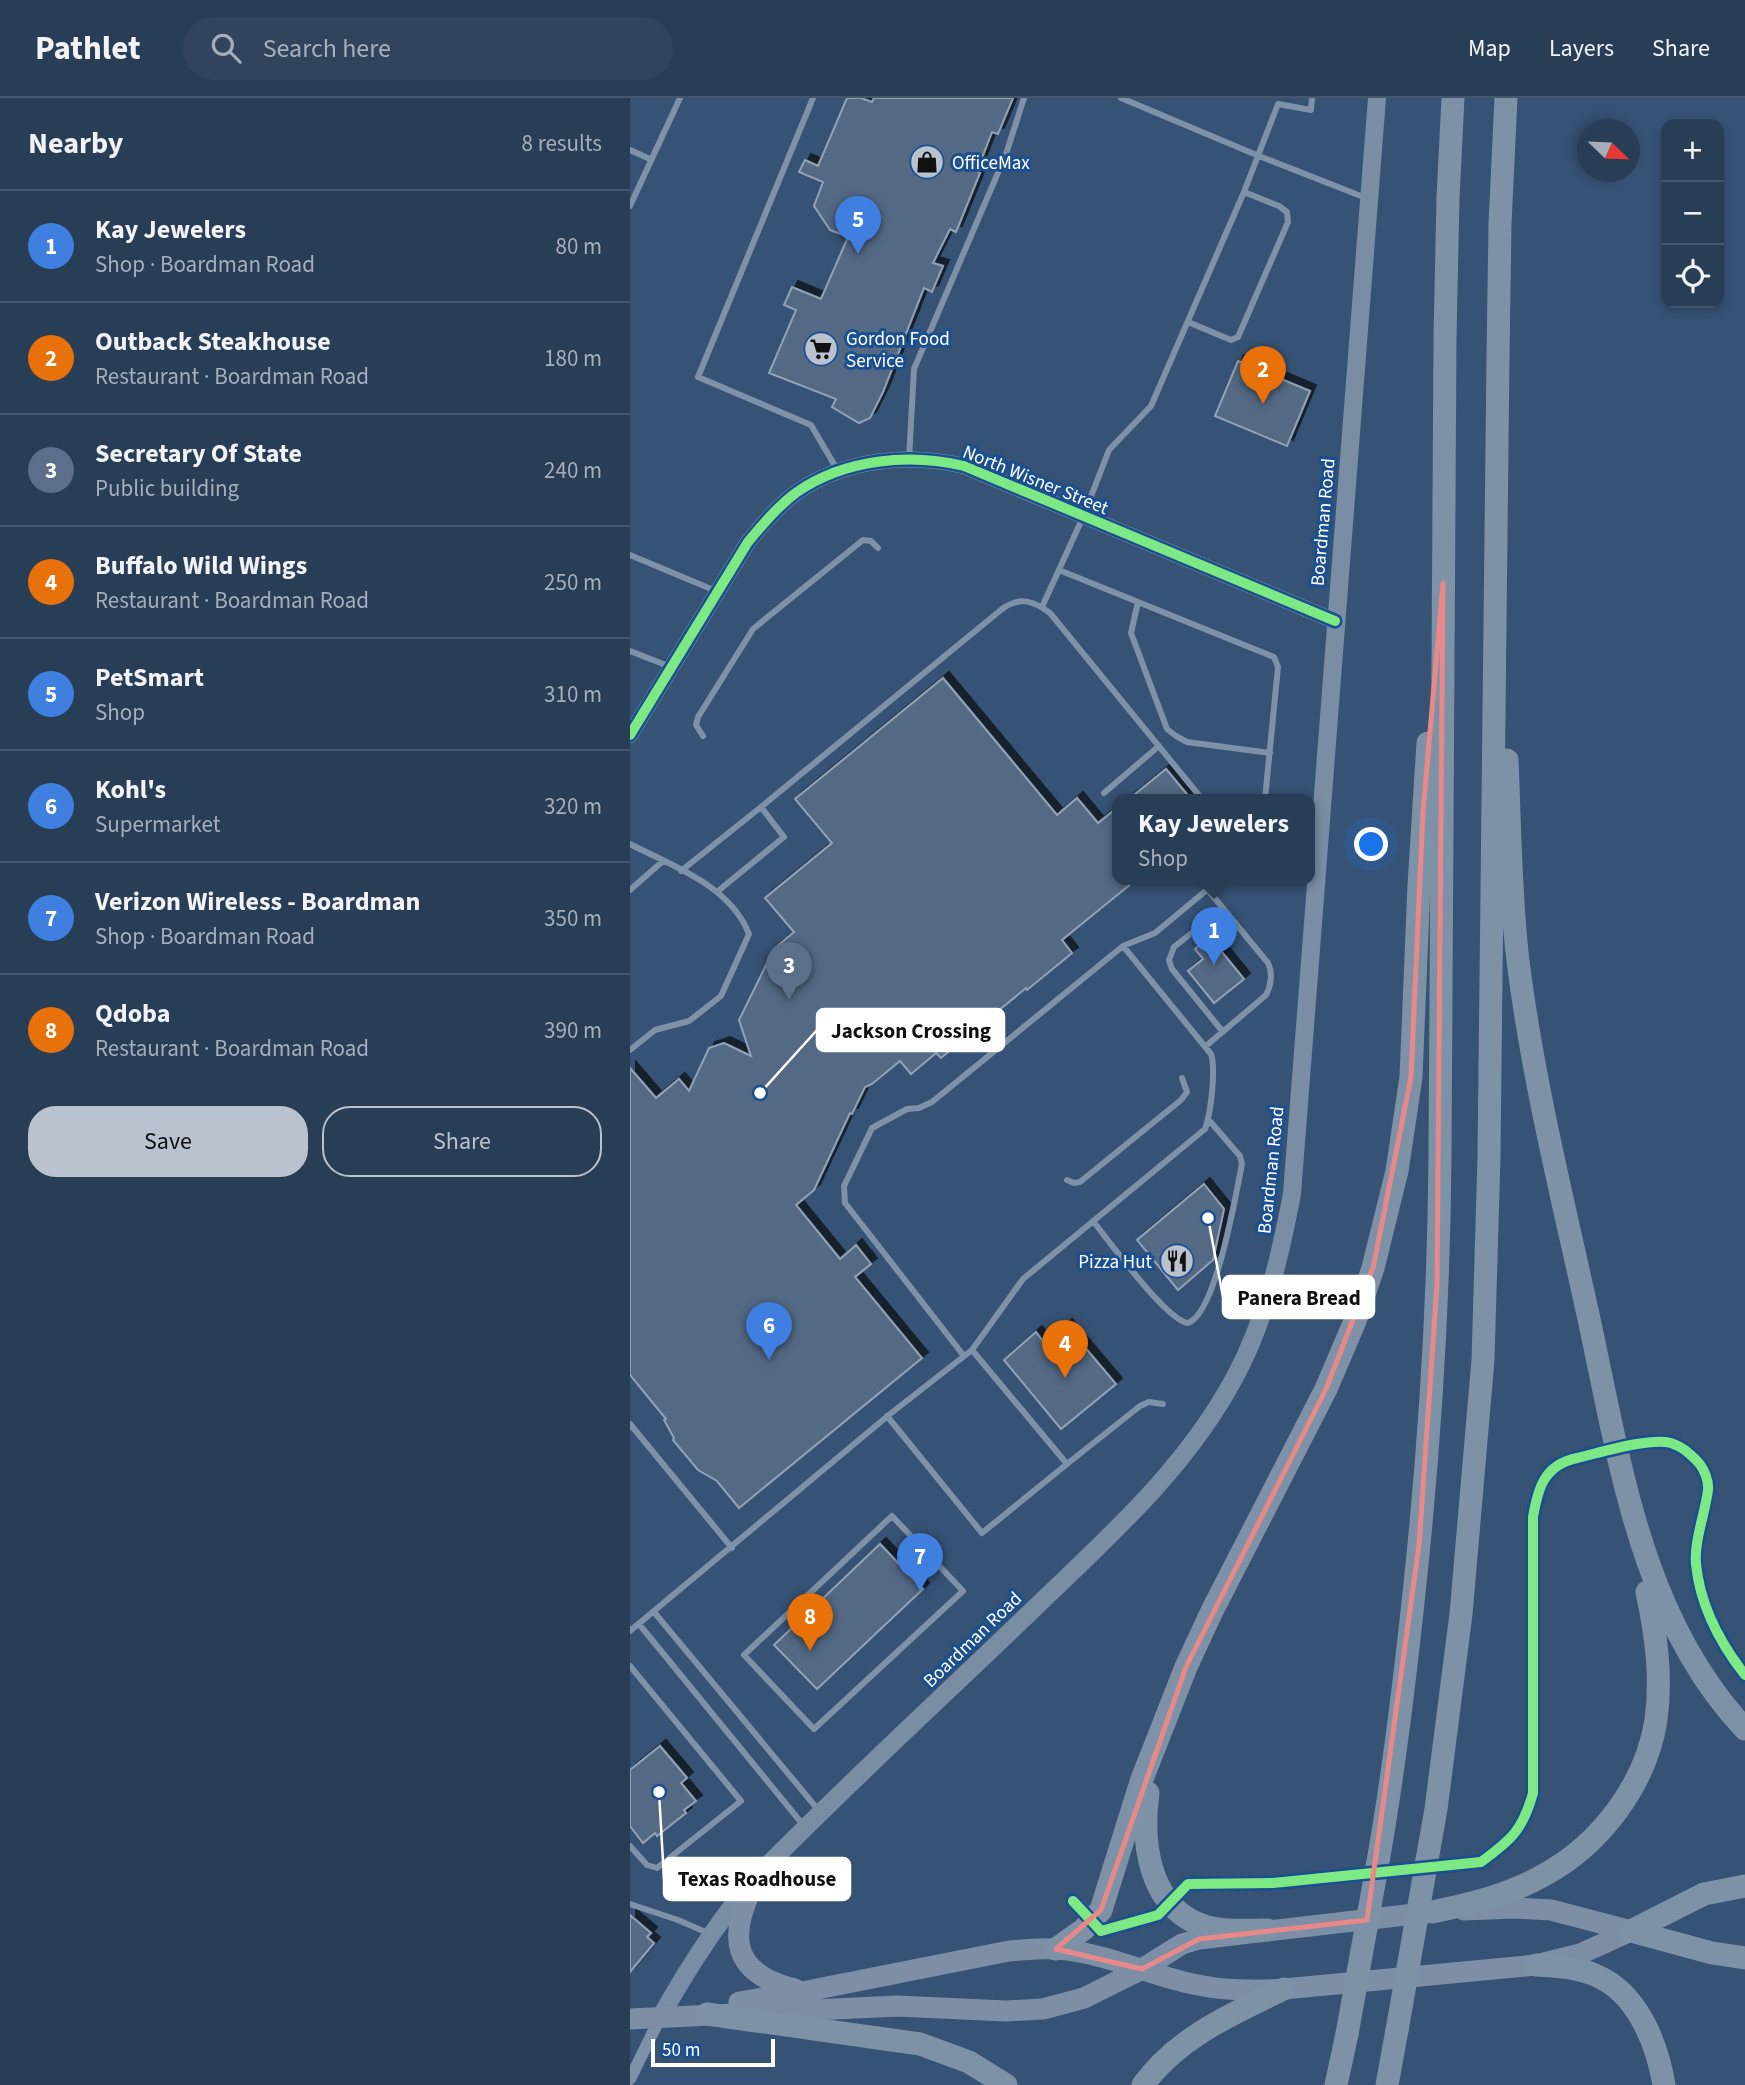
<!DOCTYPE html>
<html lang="en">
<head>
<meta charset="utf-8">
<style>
	:root { --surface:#283e57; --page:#30455d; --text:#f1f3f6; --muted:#a5aeba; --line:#44576d; --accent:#b9c2ce }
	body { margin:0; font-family:"Source Sans 3",sans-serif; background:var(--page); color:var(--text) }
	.controls { position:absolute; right:21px; top:21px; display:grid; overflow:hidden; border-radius:14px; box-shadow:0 4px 10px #0003 }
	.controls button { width:63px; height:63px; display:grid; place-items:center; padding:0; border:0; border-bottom:2px solid var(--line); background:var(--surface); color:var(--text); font:35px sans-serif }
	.compass { position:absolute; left:947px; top:21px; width:63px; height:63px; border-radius:50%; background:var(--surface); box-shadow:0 4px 10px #0003; rotate:113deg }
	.scale { position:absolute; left:21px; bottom:18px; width:124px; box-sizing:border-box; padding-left:7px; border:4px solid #fff; border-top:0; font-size:19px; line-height:24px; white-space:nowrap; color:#fff; -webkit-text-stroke:5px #1b4f8f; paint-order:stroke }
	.you { position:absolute; left:742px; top:747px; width:24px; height:24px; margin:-18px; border:5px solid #fff; border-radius:50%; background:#1a73e8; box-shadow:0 0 0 10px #1a73e833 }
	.badge { display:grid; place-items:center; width:46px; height:46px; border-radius:50%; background:var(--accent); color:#fff; font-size:23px; font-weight:700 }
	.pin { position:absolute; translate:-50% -58px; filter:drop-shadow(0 2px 4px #0008) }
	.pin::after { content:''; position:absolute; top:37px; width:24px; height:21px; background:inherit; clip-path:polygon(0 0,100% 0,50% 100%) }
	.popup { position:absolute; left:482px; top:696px; width:203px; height:91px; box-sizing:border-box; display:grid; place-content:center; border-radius:14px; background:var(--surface); filter:drop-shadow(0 2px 5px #0005); font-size:23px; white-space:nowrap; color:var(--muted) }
	.popup b { font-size:26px; color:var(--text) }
	.popup::after { content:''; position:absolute; left:50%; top:100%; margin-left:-14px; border:14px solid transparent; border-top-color:var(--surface) }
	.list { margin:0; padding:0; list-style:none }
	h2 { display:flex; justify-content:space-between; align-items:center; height:91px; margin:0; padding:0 28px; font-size:30px }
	h2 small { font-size:23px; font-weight:400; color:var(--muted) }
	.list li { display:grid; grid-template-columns:46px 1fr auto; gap:21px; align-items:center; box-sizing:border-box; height:112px; padding:0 28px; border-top:2px solid var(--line) }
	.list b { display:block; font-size:26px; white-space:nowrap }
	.list p { margin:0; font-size:23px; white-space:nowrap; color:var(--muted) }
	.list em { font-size:23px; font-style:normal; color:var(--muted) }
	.actions { display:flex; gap:14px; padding:21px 28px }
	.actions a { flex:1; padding:16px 0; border:2px solid var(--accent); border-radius:28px; text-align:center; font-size:24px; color:var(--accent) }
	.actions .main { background:var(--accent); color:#111 }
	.icon { flex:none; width:38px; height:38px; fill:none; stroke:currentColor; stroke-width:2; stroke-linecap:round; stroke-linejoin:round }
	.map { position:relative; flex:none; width:1115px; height:1987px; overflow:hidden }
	header { display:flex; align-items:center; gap:42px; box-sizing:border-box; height:98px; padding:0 35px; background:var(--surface); border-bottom:2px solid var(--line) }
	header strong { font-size:33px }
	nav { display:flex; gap:38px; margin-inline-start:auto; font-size:24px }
	.search { width:490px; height:63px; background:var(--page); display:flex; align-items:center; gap:18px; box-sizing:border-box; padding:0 24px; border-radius:38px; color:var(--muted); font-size:26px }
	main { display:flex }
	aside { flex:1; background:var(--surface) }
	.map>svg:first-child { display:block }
	.building { fill:#526984; stroke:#92a2b6; stroke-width:2; filter:url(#shadow) }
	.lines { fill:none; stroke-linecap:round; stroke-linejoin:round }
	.service { stroke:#7d92a8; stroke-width:6 }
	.minor { stroke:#7d92a8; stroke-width:12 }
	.tertiary { stroke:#7d92a8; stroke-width:16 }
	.secondary { stroke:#798da4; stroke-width:18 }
	.primary { stroke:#7d8ea7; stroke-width:21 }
	.motorway { stroke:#7e92a7; stroke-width:23 }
	.motorway-bridge { stroke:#7e92a7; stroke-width:23 }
	.cycleway-casing { stroke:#1b4f8f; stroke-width:15 }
	.cycleway { stroke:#7ce984; stroke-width:10 }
	.marked { fill:none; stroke:#e88989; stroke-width:5; stroke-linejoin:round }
	.labels { text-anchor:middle; stroke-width:6; stroke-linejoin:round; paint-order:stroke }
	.poi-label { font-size:19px; fill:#fff; stroke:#1b4f8f; text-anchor:start }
	.street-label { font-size:19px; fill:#fff; stroke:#1b4f8f }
	.leader { fill:none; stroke:#fff; stroke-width:2.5 }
	.callout-dot { fill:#fff; stroke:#1b4f8f; stroke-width:2.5 }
	.callout { fill:#fff; stroke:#fff; stroke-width:2.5 }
	.callout-label { font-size:21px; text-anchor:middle; font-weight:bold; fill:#111 }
</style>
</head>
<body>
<header>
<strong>Pathlet</strong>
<div class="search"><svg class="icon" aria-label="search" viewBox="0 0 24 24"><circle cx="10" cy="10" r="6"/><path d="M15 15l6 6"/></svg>Search here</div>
<nav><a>Map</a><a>Layers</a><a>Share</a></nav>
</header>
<main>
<aside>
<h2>Nearby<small>8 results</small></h2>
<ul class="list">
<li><span class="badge" style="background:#3f7fe0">1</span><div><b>Kay Jewelers</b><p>Shop · Boardman Road</p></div><em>80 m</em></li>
<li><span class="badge" style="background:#e8710a">2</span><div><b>Outback Steakhouse</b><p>Restaurant · Boardman Road</p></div><em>180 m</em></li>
<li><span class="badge" style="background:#5c6f8a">3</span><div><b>Secretary Of State</b><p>Public building</p></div><em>240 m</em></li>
<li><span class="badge" style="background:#e8710a">4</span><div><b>Buffalo Wild Wings</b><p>Restaurant · Boardman Road</p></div><em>250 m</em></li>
<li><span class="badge" style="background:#3f7fe0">5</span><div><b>PetSmart</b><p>Shop</p></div><em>310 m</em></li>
<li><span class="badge" style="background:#3f7fe0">6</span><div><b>Kohl's</b><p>Supermarket</p></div><em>320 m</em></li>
<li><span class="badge" style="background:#3f7fe0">7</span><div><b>Verizon Wireless - Boardman</b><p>Shop · Boardman Road</p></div><em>350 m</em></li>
<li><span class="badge" style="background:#e8710a">8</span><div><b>Qdoba</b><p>Restaurant · Boardman Road</p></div><em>390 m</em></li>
</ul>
<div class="actions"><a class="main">Save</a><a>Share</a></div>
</aside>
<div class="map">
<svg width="1115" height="1987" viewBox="0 0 1115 1987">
	<defs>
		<filter id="shadow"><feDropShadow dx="6" dy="-6" stdDeviation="0" flood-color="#0009"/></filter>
	</defs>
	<rect width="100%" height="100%" fill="#365274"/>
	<path class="building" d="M217,0H231L242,4L244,0H383L368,36L362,34L347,73L350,75L326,134L320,131L303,165L313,168L302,194L294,190L253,294L240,320L229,325L202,309L206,301L139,275L166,212L154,207L162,189L191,201L218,139L200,132L184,108L193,84L169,74L175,62L188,68Z
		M608,263L680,293L657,348L585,318Z
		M313,580L427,717L447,700L468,725L488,709V781H507L432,842L442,855L397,892L396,890L311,960L306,955L281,976L270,963L242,986L235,989L222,1016L220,1015L184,1092L166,1107L210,1161L226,1147L241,1166L225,1179L292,1260L109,1410L87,1383L68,1372L43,1342L44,1340L34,1322L36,1321L0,1277V970L26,1000L49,981L59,993L79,950L94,945L121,958L109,922L144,851L164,834L135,800L202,745L165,701Z
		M536,671L561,701H499Z
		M579,838L614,881L584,905L558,873L573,861L565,851Z
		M574,1086L594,1111L583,1162L548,1192L507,1142Z
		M436,1227L486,1286L431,1331L374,1262L406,1234L415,1246Z
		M250,1446L293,1491L187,1591L144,1547Z
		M30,1648L57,1680L51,1685L66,1703L54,1712L56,1715L27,1738L25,1735L13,1745L0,1728V1672Z
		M0,1817L21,1835L17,1839L24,1845L0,1874Z"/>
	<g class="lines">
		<path class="service" d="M183,0L68,279L181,327L208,373
			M491,0L629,58L736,100
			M0,52L20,61
			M0,108L50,0
			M558,224L601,242L608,239L658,124L657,114L649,108L614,94
			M279,361L284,271L376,56L394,0
			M0,457L86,493
			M429,472L644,559L648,569L635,701
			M508,504L501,535L537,631L546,638L557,644L640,655
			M412,509L453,419L479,352L521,308L614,94L648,6L681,12L682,0
			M0,553L41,569
			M73,638L66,627L68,619L123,531L233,442L241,443L248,450
			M474,695L529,648
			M0,746C42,768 100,787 119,836L91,898L59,923L25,932L0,952
			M51,773L131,709
			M0,792L33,763
			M88,793L154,739L131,709L372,511C390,498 404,503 420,515L572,701
			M593,810L544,849L539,862L542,871L593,934
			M576,948L636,897C641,888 643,875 638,865L578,792
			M437,1082L444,1085L450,1084L551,1002L557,994L552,980
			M463,1123C479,1143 536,1222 558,1225C586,1216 606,1095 612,1066L610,1058L578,1021
			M342,1252L437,1366L510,1308L519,1304L533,1306
			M334,1258L215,1105L214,1088L242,1030L277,1011L289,1010L302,1004L493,848L525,835L590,781
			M257,1318L352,1435L437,1366
			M0,1326L102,1450
			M262,1418L333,1493L184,1631L114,1557Z
			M24,1514L190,1714
			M9,1526L174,1728
			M0,1533L260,1316L342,1252L393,1181L575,1031C581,1015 586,971 581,956L493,848
			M0,1568L111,1703L27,1770L17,1767L0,1748
			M0,1806L48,1822L80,1836"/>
		<path class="minor" d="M0,1981L31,1918"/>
		<path class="tertiary" d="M0,637L118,444C133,426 148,408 167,394C215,361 279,355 334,368L705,523"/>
		<path class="secondary" d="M31,1918C59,1868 90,1819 129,1776C221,1682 319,1593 414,1501C486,1432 559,1366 606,1277C636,1220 650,1159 662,1096L747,0"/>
		<path class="primary" d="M129,1776C100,1830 94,1874 165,1891
			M834,1812L885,1810L921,1812L1001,1833
			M109,1904L177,1893L379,1853C403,1851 426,1849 449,1854C490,1861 528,1880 568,1887C597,1893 625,1893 654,1891L906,1867L950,1856L1001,1833
			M0,1921L267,1908L376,1913L413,1911L454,1900L512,1871L552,1846L569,1841L802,1814"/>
		<path class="motorway" d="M877,662C880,728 880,796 888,863C903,983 933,1102 959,1221C990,1364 1011,1521 1115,1631
			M518,1695C511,1746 519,1813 578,1829C596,1834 618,1832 637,1832
			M797,1762L806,1711L831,1516L853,1262L859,1059L868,259L870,126L876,0
			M747,1769C764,1675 775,1581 785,1486C800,1343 809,1200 810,1057L815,239L818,100L823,0
			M802,1814C841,1806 879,1797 914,1777C971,1746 1016,1686 1026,1622C1032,1579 1026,1536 1017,1494
			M1001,1833L1074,1796L1115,1788
			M1001,1833L1082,1855L1115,1860
			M426,1851L454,1831L471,1812L512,1681L556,1569L582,1513L696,1291L725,1223L743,1170L767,1073L781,979L789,787L798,645
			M906,1867C926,1868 946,1869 965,1877C1007,1894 1027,1945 1034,1987
			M77,1916L290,1946L339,1964L376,1987
			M513,1987C548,1939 602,1916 654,1891
			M706,1987L717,1936
			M757,1987L767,1932"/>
		<path class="motorway-bridge" d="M767,1932L797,1762
			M717,1936L747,1769"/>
		<g class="cycleway-casing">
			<path id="cycleway" d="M0,637L118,444C133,426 148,408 167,394C215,361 279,355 334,368L705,523
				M443,1803L471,1833L528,1817L558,1786L643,1785L851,1764C881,1742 893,1732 903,1695V1419C908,1390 914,1367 947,1360C969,1355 1020,1339 1041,1345C1053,1349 1059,1355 1067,1363C1074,1370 1079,1383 1078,1392C1075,1416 1064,1443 1066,1466C1070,1507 1090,1545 1115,1577"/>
		</g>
		<use href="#cycleway" class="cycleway"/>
	</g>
	<path class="marked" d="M813,485L807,1187L789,1447L737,1822L569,1841L512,1871L426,1851L471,1812L556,1569L696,1291L743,1170L781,979L793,714Z"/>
	<defs>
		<g id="shop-disc" transform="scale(1.75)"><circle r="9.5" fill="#b9c2ce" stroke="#1b4f8f"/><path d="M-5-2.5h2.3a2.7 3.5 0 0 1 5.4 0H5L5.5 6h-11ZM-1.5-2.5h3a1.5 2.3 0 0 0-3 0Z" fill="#111"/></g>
		<g id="supermarket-disc" transform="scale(1.75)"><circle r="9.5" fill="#b9c2ce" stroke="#1b4f8f"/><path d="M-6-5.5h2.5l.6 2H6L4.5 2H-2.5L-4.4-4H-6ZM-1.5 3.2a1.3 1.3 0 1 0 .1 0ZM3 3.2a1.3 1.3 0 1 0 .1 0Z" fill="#111"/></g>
		<g id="restaurant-disc" transform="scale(1.75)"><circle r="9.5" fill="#b9c2ce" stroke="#1b4f8f"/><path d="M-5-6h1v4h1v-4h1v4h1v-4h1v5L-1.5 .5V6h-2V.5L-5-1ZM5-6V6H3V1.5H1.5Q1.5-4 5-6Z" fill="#111"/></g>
	</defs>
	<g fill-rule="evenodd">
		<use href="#shop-disc" x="297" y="64"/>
		<use href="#supermarket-disc" x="191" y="251"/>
		<use href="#restaurant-disc" x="547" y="1163"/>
	</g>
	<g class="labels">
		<g class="poi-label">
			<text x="322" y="71">OfficeMax</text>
			<text x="216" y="247">Gordon Food<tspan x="216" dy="22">Service</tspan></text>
			<text x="522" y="1170" text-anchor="end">Pizza Hut</text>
		</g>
		<g class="street-label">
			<text transform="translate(406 381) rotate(22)" y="7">North Wisner Street</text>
			<text transform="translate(692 424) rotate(-85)" y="7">Boardman Road</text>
			<text transform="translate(640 1072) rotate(-84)" y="7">Boardman Road</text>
			<text transform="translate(342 1541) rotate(-44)" y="7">Boardman Road</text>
		</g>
	</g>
	<path class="leader" d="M130 995L187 932M578 1120L593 1199M29 1694L34 1781"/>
	<g class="callout-dot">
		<circle cx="130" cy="995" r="7"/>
		<circle cx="578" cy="1120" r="7"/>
		<circle cx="29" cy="1694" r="7"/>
	</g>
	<g class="callout">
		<rect x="187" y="911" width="187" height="42" rx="7"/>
		<rect x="593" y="1178" width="151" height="42" rx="7"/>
		<rect x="34" y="1760" width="186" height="42" rx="7"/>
	</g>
	<g class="callout-label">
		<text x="281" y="940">Jackson Crossing</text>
		<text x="669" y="1207">Panera Bread</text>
		<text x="127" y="1788">Texas Roadhouse</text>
	</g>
</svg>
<div class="controls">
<button>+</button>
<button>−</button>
<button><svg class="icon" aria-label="locate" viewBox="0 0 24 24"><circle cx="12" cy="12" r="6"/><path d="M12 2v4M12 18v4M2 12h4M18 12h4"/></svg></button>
</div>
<svg class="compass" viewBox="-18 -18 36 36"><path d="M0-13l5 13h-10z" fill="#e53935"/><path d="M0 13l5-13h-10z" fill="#a5aeba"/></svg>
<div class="scale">50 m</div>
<div class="you"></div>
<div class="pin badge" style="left:584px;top:867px;background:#3f7fe0">1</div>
<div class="popup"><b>Kay Jewelers</b>Shop</div>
<div class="pin badge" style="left:633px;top:306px;background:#e8710a">2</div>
<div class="pin badge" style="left:159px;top:902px;background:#5c6f8a">3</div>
<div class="pin badge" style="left:435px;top:1280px;background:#e8710a">4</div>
<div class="pin badge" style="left:228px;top:156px;background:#3f7fe0">5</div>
<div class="pin badge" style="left:139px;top:1262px;background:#3f7fe0">6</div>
<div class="pin badge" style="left:290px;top:1493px;background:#3f7fe0">7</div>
<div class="pin badge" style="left:180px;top:1553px;background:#e8710a">8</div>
</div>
</main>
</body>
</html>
